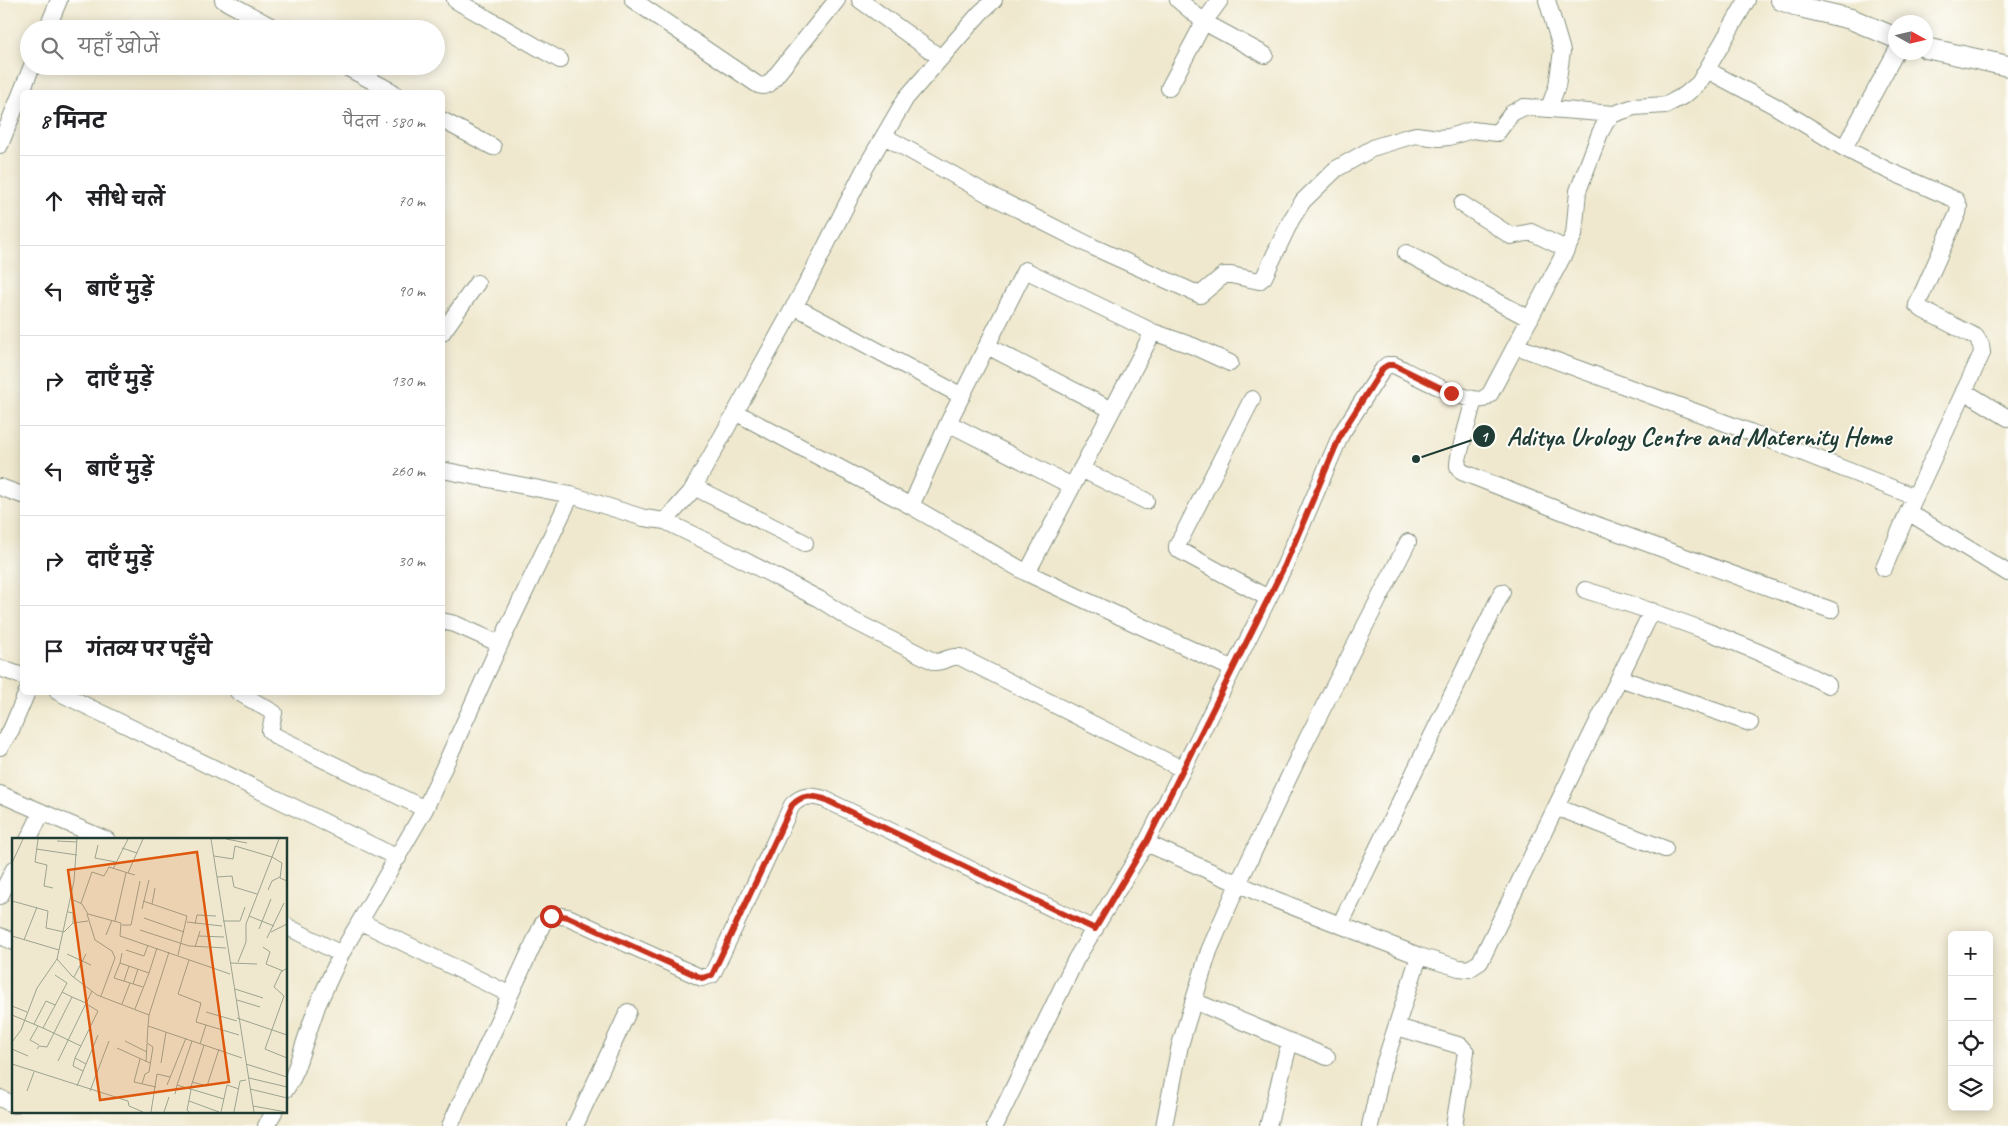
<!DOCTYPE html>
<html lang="hi">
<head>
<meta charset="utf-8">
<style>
	:root { --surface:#fff; --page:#f2f2f2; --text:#202124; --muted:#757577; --line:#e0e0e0 }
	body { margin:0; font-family:Caveat,"Playpen Sans Deva",sans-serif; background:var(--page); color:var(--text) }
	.controls { position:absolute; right:15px; bottom:15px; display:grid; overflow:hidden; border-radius:8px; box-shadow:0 2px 12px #0003 }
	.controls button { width:45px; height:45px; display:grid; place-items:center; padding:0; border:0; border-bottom:1px solid var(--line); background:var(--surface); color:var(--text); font:25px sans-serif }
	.compass { position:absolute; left:1888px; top:15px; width:45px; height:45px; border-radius:50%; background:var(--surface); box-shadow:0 2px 12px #0003; rotate:98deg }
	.stop { position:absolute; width:15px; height:15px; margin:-11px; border:4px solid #c8321e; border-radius:50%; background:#fff }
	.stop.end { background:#c8321e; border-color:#fff; box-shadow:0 1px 5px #0008 }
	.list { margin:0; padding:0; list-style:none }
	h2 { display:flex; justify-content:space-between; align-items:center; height:65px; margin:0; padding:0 20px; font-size:21px }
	h2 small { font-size:16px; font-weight:400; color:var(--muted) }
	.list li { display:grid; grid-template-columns:32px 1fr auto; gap:15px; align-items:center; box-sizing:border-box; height:90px; padding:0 20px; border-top:1px solid var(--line) }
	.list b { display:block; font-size:19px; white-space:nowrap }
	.list em { font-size:16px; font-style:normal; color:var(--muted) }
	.icon { flex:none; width:28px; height:28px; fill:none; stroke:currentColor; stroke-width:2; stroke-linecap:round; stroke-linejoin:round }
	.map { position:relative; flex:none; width:2008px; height:1126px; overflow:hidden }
	.search { position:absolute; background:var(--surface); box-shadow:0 2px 12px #0003; left:20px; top:20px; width:425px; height:55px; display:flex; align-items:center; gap:12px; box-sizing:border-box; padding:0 18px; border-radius:28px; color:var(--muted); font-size:19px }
	.panel { position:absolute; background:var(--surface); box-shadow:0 2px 12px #0003; left:20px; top:90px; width:425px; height:605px; border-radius:8px }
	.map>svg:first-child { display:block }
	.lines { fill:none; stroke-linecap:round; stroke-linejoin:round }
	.minor-casing { stroke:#879281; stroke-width:18 }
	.tertiary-casing { stroke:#879281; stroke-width:22 }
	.minor { stroke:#fff; stroke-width:16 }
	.tertiary { stroke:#fff; stroke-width:20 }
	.route { stroke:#c8321e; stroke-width:6 }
	.inset-road { fill:none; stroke:#9ca490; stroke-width:1 }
	.view { fill:#de580e; fill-opacity:0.15; stroke:#de580e; stroke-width:2.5 }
	.inset-edge { fill:none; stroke:#1f3d34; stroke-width:2.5 }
	.leader { fill:none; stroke:#1f3d34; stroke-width:2 }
	.callout-dot { fill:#1f3d34; stroke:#fdfcf7; stroke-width:2 }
	.mark-label { font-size:15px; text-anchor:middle; font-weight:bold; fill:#fff }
	.callout-label { font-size:26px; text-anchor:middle; font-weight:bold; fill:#1f3d34; stroke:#fdfcf7; stroke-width:4; stroke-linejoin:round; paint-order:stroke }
</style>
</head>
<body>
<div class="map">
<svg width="2008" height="1126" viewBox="0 0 2008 1126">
	<rect width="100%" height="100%" fill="#fdfcf7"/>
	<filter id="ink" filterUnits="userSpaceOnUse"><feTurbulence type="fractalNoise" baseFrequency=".02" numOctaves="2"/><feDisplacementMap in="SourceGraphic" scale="10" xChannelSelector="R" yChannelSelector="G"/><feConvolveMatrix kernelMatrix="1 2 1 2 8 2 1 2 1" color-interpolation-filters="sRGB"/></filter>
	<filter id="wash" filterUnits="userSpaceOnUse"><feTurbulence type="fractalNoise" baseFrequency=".0096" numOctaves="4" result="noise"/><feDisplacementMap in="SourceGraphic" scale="20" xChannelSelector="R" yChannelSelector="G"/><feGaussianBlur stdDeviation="1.12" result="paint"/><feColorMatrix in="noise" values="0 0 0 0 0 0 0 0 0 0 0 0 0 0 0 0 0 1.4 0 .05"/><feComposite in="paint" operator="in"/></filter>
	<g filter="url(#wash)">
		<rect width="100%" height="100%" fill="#efe8ce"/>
	</g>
	<g filter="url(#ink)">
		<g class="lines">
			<g class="minor-casing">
				<path id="minor" d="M223,0L276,29
					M455,0L560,60
					M633,0L758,85L764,86L769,84L837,0
					M860,0L941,58
					M1178,0L1204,22L1265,55
					M1547,0L1562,51L1557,86L1549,108
					M47,29L59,0
					M344,66L393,92
					M1707,70L1773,105L1844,148L1887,170L1956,200L1959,207L1958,213L1917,305L1923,310L1976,337L1981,345L1982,353L1908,512
					M1169,88L1204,22L1220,0
					M442,120L493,147
					M884,136L984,192L1093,247L1200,295L1224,275H1231L1259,281L1264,277L1291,220L1303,201L1336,169L1375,147L1408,137L1416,135L1439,138L1449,137L1472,130L1497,133L1512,113L1524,107L1614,114
					M0,145L32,66
					M1844,148L1896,52
					M1462,204L1508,234L1511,236L1531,232L1566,249
					M1406,253L1530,319
					M794,306L962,396
					M442,333L477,283
					M987,346L1112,410
					M1516,346L1750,432L1915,497
					M1230,363L1193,346L1153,332L1027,573L1233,669
					M1964,391L2008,418
					M1252,399L1177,546V549L1268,598
					M1474,399C1472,409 1456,461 1458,466C1458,468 1461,470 1462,472L1597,525L1831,610
					M735,412L911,506L1027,573
					M948,423L1072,486
					M1081,469L1146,501
					M442,470L571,495
					M0,487L22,495
					M694,487L805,543
					M911,506L948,423L1025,270L1153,332
					M665,521L730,553L819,599L852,620L935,662C944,662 951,655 960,657L1182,769
					M1884,568L1908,512L2008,573
					M1585,590C1669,616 1751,645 1828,685
					M442,621L455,624L500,644
					M0,668L22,676
					M1619,678L1750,723
					M58,692L398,858
					M238,692L274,713L270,731L277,737L425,809
					M0,747L11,730L27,692
					M0,794L107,840
					M1556,807L1665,849
					M28,840L42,812
					M1146,843L1266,896L1419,956L1459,968L1469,969L1480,962L1652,611
					M0,896L14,869
					M361,922L509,994
					M1340,925L1502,592
					M286,926L341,954
					M0,936L14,942
					M1194,1001L1327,1057
					M1397,1027L1461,1046L1466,1052L1454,1126
					M286,1089L293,1077L317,1006L341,954L425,809L500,644L571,495L644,518L665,521L691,492L805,287L864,170L906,98L980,13L994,0
					M0,1098L14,1105
					M266,1126L274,1112
					M450,1126L543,923C552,915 557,915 568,917L702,978L712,975L792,805C802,795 810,795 824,799L1095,929
					M575,1126L628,1012
					M995,1126L1076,959L1146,843L1285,565L1341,434L1383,369L1387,365H1394C1411,373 1466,404 1483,399C1485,398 1487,396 1490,394L1574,235L1578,191L1600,133L1607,120L1614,114L1634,107L1666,105L1685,95L1699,83L1747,0
					M1164,1126L1180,1045L1209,951L1238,884L1307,739L1408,542
					M1268,1126L1290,1041
					M1370,1126L1382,1071L1419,956"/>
			</g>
			<g class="tertiary-casing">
				<path id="tertiary" d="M1781,0L1800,7L1851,19L1896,38
					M1926,48L2008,66"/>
			</g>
			<use href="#minor" class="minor"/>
			<use href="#tertiary" class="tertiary"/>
		</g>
	</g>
	<g class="lines" filter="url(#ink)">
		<path class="route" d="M551,916L557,915L568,917L702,978L712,975L792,805C802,795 810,795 824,799L1095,929L1146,843L1285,565L1341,434L1383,368L1388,365H1394L1451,393"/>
	</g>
	<g transform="translate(12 838)">
		<rect width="275" height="275" fill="#efe8ce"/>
		<path class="inset-road" d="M26,1L23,24L35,27L32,48L41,50M199,1L242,274M214,1L235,5M45,3L65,4M86,7L83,20L104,24M110,10L125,15M24,11L65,17M202,18L221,21L223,8L260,19L270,25L268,40L275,43M0,25L11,1M101,31L116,1M123,37L116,35L131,1M205,39L220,38L222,49L245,56M256,52L260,43L268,39M59,61L70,66L76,76L109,85L108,98L218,136M0,63L36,73L34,90L52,94L61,85L76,83M131,63L175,78L166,117M69,65L80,34L92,38L97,29L116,35M140,66L143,50M130,71L137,42M56,74L61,75V85M75,76L83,102L100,113L103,120L89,158M237,78L262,88M132,80L172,94M103,83L114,35M211,83H228L233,69M175,84L210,88M183,86L185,77L204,78M110,87H119L128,43M247,91L259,61M128,92L177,108L214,110M259,94L275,86M94,97L100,82M0,98L47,112M186,98L212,99M255,100L272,65M12,102L25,69M183,109L188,93M251,109L258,114L254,126L271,133M114,112L132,118L136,107M110,115L108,125L137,135L145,110M55,116L79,127M45,121L60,138L85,157L137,177L136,188L230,220M177,122L166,156L189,165L184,184L227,197M226,124L234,104V86L267,1M108,125L102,140L131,149M218,125L245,126M275,130L269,134L262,149L272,158L253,211L275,220M43,137L55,145L31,190L69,208M62,139L74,116M112,143L117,128M121,146L126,131M223,151L251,160M60,159L74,165M225,162L248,169M73,165L86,173L63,220L74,226M110,166L118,145M0,168L15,174M123,171L137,135M194,174L225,183M0,177L31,190M137,177L157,114M225,180L275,197M22,186L34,163L43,167M26,188L18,202L27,207M113,203L135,214M0,204L9,192L25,150L45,121L62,43L65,1M188,206L194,187M105,210L138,225M0,211L16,218M25,211L27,208L35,209L60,159L50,154M63,220L61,228L71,233M128,221L122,244L144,249M46,223L80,153M134,224L135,206M149,225L154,194M0,226L116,263L117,268L131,274M234,226L275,239M237,240L275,249M180,244L195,248L207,211M130,246L133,236L137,234L141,209L135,205L136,188M155,247L174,200M165,247L180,203M65,248L86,197M238,251L275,260M178,252L192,207M15,253L22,234M78,253L97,203M163,256L165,247L212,261M177,263L207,274M241,268L274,274M139,274L145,236L158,239M152,274L157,259M177,274L175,272L179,252M209,274L215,247L227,251M222,274L228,243L234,242"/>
		<path class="view" d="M185,14L217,244L88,262L56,32Z"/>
		<rect width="275" height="275" class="inset-edge"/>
	</g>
	<path class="leader" d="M1416 459L1484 436"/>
	<g class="callout-dot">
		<circle cx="1416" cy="459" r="5"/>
		<circle cx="1484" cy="436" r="12"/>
	</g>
	<g class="mark-label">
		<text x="1484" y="442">1</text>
	</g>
	<g class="callout-label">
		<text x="1699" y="445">Aditya Urology Centre and Maternity Home</text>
	</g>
</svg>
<div class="controls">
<button>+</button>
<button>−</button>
<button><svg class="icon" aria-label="locate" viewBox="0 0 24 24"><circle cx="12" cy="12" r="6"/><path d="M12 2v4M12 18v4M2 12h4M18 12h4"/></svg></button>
<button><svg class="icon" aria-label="layers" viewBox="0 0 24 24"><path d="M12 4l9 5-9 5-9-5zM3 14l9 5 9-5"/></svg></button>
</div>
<svg class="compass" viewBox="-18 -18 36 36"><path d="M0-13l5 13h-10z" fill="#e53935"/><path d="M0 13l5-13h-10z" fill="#757577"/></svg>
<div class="stop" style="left:551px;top:916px"></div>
<div class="stop end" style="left:1451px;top:393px"></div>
<div class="search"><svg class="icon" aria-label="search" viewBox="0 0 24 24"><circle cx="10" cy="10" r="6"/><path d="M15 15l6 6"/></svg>यहाँ खोजें</div>
<section class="panel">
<h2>8 मिनट<small>पैदल · 580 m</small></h2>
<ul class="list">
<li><svg class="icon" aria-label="ahead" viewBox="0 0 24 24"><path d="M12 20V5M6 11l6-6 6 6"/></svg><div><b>सीधे चलें</b></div><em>70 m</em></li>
<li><svg class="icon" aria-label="left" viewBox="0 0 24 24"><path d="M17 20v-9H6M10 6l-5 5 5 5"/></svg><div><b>बाएँ मुड़ें</b></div><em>90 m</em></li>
<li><svg class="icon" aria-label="right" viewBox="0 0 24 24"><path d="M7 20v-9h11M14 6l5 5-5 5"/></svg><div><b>दाएँ मुड़ें</b></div><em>130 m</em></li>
<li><svg class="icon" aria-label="left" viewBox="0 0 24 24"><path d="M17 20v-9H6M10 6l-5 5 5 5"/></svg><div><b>बाएँ मुड़ें</b></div><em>260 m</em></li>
<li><svg class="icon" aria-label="right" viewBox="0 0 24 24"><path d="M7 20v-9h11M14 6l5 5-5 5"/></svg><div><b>दाएँ मुड़ें</b></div><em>30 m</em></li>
<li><svg class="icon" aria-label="arrive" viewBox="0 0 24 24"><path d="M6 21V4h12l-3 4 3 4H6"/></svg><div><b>गंतव्य पर पहुँचे</b></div></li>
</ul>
</section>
</div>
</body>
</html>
